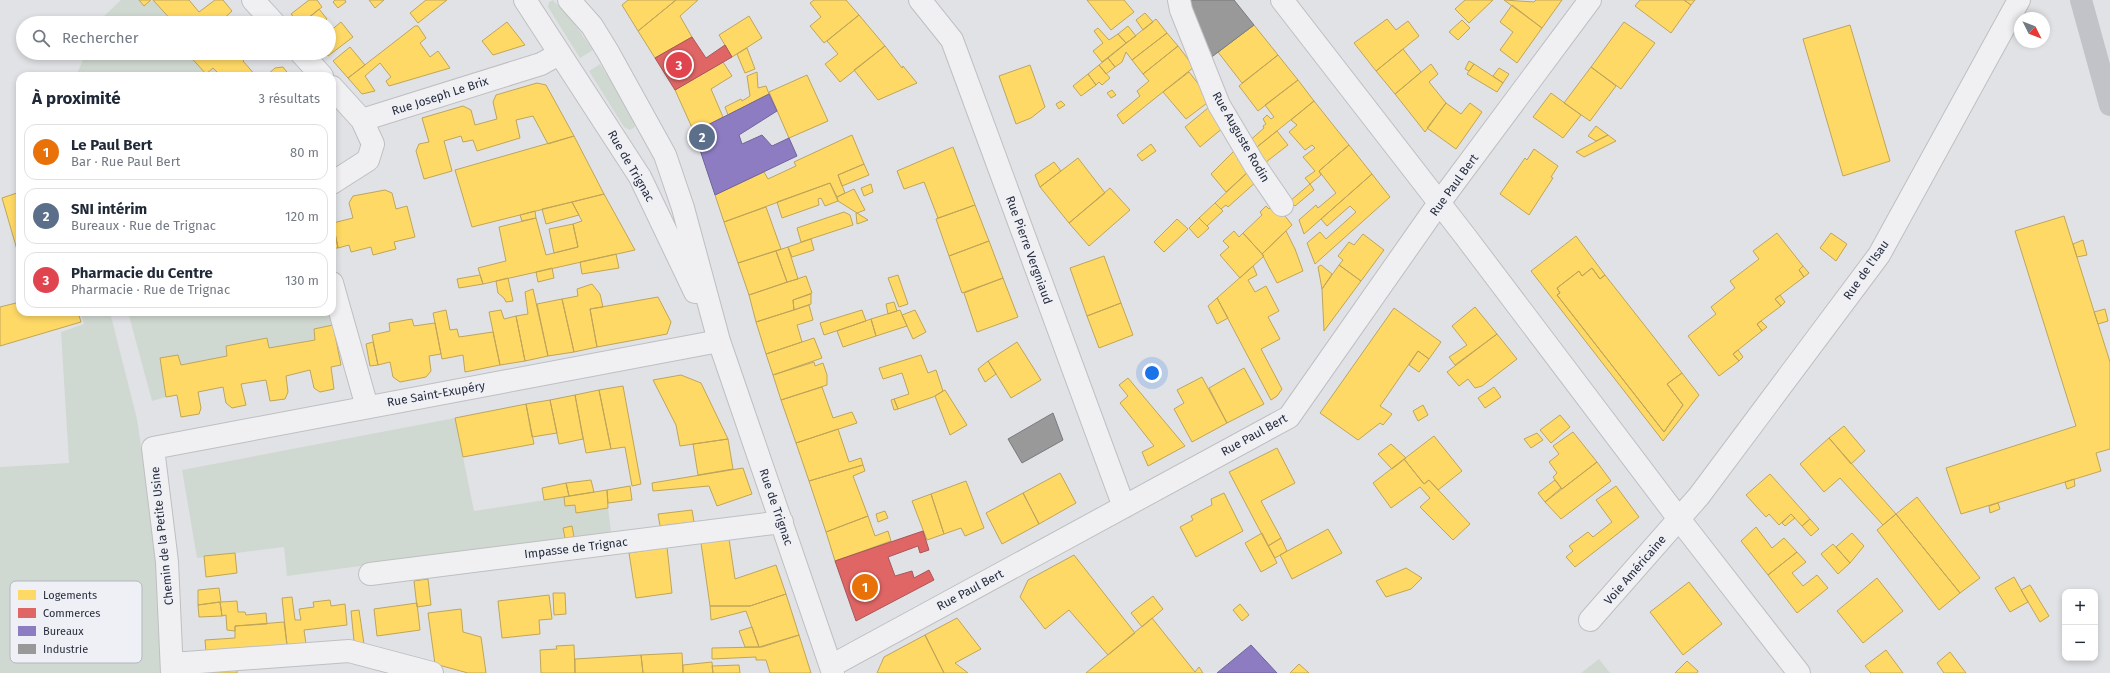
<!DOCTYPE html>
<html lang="fr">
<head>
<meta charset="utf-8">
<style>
	:root { --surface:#fff; --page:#f6f6f7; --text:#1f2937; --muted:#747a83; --line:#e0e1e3; --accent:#d93025 }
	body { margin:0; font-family:"Fira Sans",sans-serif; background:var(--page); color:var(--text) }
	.controls { position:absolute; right:12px; bottom:12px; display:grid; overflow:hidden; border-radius:8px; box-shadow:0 2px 6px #0003 }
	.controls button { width:36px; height:36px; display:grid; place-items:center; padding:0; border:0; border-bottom:1px solid var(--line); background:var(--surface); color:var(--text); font:20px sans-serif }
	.compass { position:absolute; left:2014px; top:12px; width:36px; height:36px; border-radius:50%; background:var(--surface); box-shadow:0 2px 6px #0003; rotate:132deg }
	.you { position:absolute; left:1152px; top:373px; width:14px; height:14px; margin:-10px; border:3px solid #fff; border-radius:50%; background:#1a73e8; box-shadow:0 0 0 6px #1a73e833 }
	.badge { display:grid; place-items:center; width:26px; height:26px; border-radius:50%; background:var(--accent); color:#fff; font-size:13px; font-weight:700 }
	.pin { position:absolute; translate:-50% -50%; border:2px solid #fff; box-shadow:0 1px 4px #0006 }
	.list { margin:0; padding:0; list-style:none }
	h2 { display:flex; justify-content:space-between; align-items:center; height:52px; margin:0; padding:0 16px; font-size:17px }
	h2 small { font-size:13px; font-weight:400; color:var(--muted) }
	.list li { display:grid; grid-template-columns:26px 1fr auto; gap:12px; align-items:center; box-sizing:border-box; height:56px; margin:0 8px 8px; padding:0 8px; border:1px solid var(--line); border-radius:12px }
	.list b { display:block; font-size:15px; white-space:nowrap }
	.list p { margin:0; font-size:13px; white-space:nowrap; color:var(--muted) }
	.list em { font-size:13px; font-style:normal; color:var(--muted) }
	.icon { flex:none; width:22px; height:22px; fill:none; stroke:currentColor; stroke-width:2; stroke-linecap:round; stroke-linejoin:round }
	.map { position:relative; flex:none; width:2110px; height:673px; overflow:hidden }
	.search { position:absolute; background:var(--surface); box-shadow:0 2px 6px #0003; left:16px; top:16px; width:320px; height:44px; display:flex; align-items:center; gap:10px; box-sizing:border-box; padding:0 14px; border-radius:22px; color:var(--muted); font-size:15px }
	.panel { position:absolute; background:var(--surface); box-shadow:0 2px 6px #0003; left:16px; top:72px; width:320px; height:244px; border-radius:12px }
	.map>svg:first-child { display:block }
	.green { fill:#d0d9d1 }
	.homes { fill:#ffd966; stroke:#bfa55a }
	.shops { fill:#e06666; stroke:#a9555a }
	.offices { fill:#8e7cc3; stroke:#70649b }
	.industry { fill:#999; stroke:#77797d }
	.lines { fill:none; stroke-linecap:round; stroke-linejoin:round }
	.street-casing { stroke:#bebfc2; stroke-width:24 }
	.street { stroke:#f0f0f2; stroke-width:22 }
	.secondary { stroke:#c2c3c8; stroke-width:22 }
	.labels { text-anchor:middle; stroke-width:4; stroke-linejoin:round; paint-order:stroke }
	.street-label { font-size:12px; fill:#292d3d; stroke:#eef0f5 }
	.key { fill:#eef0f5; stroke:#b3b6be; stroke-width:1 }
	.key-label { font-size:11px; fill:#292d3d }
</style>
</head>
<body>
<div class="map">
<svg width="2110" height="673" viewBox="0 0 2110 673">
	<rect width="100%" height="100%" fill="#e1e2e5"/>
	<path class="green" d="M121,0H139L144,6L153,0L174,23H99L102,18Z
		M553,0L568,15L593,50L580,58L548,7L549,2Z
		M86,53H187L206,74L213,68L221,76H76Z
		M600,64L633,117L635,127L630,130L624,127L589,71Z
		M80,312H110L137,419L154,534L161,631V673H0V467L69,463L61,332L84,324Z
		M128,312H329L333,325L314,329L315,340L269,348L267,338L226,346L227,356L181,365L178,355L160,358L166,397L152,401Z
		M455,418L474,511L564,497L575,505L576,513L608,508L611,532L574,537L572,526L563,528L565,538L287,576L284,547L197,558L182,470Z
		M1599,659L1610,673H1581Z"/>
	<path class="homes" d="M139,0H151L144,6Z
		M153,0H189L199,12L215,0H223L232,11L219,23H174Z
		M309,0H317L322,7L302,23H299L291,14Z
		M335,0H345L346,2L338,8L333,2Z
		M369,0H384L375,8Z
		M426,0H447L418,23L410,13Z
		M628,0H676L638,31L622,5Z
		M676,0H698L680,16L692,37L655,58L638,31Z
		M814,0H846L859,15L824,43L810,26L821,17L810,3Z
		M1087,0H1124L1134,12L1111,30Z
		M1465,0H1493L1469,23L1455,9Z
		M1504,0L1534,2L1536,0H1562L1542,28Z
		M1640,0H1684L1691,5L1671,33L1635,6Z
		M1684,0H1695L1691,5Z
		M1512,5L1542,28L1517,63L1500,50L1513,32L1500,22Z
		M319,9L327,19L321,23H302Z
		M1145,13L1153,22L1143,30L1136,20Z
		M859,15L885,46L840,82L825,64L838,54L827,41Z
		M749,16L762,38L732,57L719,35Z
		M1156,19L1167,33L1132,60L1126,52L1122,62L1115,67L1108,58Z
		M1387,19L1396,30L1408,21L1419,36L1376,71L1354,43Z
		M1462,20L1470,28L1458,40L1449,32Z
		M341,22L353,37L328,56L326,53H329V32Z
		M507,22L525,45L493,55L482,41Z
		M1624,22L1655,43L1621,89L1591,67Z
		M1254,25L1278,55L1242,83L1218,52Z
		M1850,25L1890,161L1843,176L1803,39Z
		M415,26H418L426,38L420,43L430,57L438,51L450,68L389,86L386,81L391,77L380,63L365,76L375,91L362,94L348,78Z
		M1128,26L1136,36L1126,43L1118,34Z
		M1098,28L1109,40L1118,34L1126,43L1102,62L1093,51L1103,43L1094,31Z
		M1167,33L1178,46L1143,74L1132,60Z
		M885,46L902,68L903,66L917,83L878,100L854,70Z
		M1178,46L1194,67L1123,124L1117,115L1140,96L1137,91L1149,81L1143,74Z
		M350,47L365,65L348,78L333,61Z
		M747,48L755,69L745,73L737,54Z
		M1403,49L1421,72L1395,94L1376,71Z
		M187,53H251L243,61L256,76H221L213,68L206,74Z
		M1278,55L1298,80L1258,111L1239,86Z
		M1108,58L1115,67L1106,74L1099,65Z
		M1469,61L1474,64L1469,71L1465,69Z
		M723,62L732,76L711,89L723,117L694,132L675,90Z
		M1431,64L1438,74L1429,82L1446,103L1425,132L1395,94Z
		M1474,64L1503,83L1497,92L1467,74Z
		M1030,65L1045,107L1031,118L1016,124L999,76Z
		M1099,65L1110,78L1102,85L1099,82L1096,85L1088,74Z
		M283,67L290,76H266L275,68Z
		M1591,67L1616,86L1590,121L1564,103Z
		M1499,68L1509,74L1503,83L1493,76Z
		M757,72L758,88L766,86L769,94L728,115L725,107L741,99L742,101L750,96L747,76Z
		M1189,72L1211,100L1186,119L1163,92Z
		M1088,74L1096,85L1081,96L1073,86Z
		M807,75L828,121L789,138L769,92Z
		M1298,80L1314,101L1252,151L1247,143L1264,128L1263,126L1266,124L1263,119L1267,115L1271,119L1274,117L1265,105Z
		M537,83L546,85L574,136L548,144L533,116L516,120L520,138L477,151L473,140L463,142L461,136L444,141L452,171L424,179L416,151L419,144L429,142L422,118L463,106L471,110L475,125L497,119L493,102L496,95Z
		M1112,90L1116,95L1111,98L1107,93Z
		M1551,93L1581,115L1563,138L1533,117Z
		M1061,101L1065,105L1059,109L1056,104Z
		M1314,101L1349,145L1319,171L1321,175L1310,184L1305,178L1315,171L1303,157L1315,148L1312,145L1305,150L1289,132L1297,125L1291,120Z
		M1446,103L1461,114L1470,103L1482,112L1456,149L1427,128Z
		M1208,108L1224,127L1200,147L1185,127Z
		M1596,126L1608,135L1596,141L1588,136Z
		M1277,131L1288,145L1261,166L1252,151Z
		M852,135L864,164L838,175L845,193L837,197L830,183L724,222L715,195L764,172L768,179L796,166L794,162Z
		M1608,135L1616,141L1584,157L1576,152Z
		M574,136L604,194L472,227L455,170Z
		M1151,144L1156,151L1142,161L1137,155Z
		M1349,145L1372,174L1304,234L1299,220L1316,205L1318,208L1336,193L1319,171Z
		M953,147L975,205L938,218L924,182L904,189L897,171Z
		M1236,149L1249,171L1226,192L1211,174Z
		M1534,149L1558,166L1551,177L1553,178L1529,215L1500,194L1525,158L1527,160Z
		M1078,158L1105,193L1069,223L1040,187Z
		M1054,162L1061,171L1040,187L1035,175Z
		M864,164L869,175L842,186L838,175Z
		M1249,171L1257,181L1228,207L1226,205L1221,209L1215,203Z
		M1372,174L1390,197L1315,264L1307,243L1320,232L1326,239L1356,212L1350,206L1327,226L1321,219Z
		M830,183L838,201L825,206L821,198L818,199L819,205L782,218L777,202Z
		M871,184L873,192L864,196L861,188Z
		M1310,184L1314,190L1295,206L1290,201Z
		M1110,188L1130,210L1089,246L1069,223Z
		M854,189L865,210L857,213L838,201L837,197Z
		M385,190L392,193L396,209L407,206L415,237L394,242L396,249L373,255L371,247L351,252L349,245L338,248L333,223L353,218L349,203L353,196Z
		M20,192V260L2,198Z
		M604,194L635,250L483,284L478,268L506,261L499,227L536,218L546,255L578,247L573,224L582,221L572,202Z
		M572,202L579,215L546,224L542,209Z
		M1215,203L1223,211L1207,226L1199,218Z
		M1275,203L1292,225L1262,254L1243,233L1262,215L1260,212L1266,206L1269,209Z
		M975,205L989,241L949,256L936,219Z
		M766,207L781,249L738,263L724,222Z
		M535,211L536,218L522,221L520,215Z
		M844,212L850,215L853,225L801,242L797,228Z
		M856,213H857L868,220L857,224Z
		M2064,216L2110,362V449L2096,453L2101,471L1961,514L1946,468L2076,426L2015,231Z
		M1199,218L1209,228L1198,238L1189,228Z
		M1177,219L1188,229L1164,252L1154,242Z
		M333,223L338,248H335L332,235Z
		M573,224L578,247L554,253L549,229Z
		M1234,231L1239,237L1243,233L1264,256L1240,278L1220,255L1229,247L1223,241Z
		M1286,231L1295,249L1303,271L1277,283L1262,254Z
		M1777,233L1803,266L1799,270L1804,277L1775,299L1781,306L1757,324L1762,331L1733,354L1739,361L1719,376L1688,336L1716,314L1711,307L1735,288L1730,281L1759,259L1753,251Z
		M1831,233L1847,244L1836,261L1820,248Z
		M1363,234L1384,250L1361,281L1339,265L1343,260L1338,256L1349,242L1354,245Z
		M1576,236L1605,275L1600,279L1592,268L1582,276L1579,271L1557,288L1560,293L1557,295L1664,432L1683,405L1667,384L1682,373L1699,395L1663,441L1531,271Z
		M811,239L814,250L792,257L788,247Z
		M2083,240L2087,255L2077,257L2073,244Z
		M989,241L1003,278L962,293L949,256Z
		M788,247L798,279L787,282L776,251Z
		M776,251L787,282L749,295L738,263Z
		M616,254L619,268L582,274L580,262Z
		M1104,256L1121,303L1087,316L1070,268Z
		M1321,265L1332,274L1322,289L1318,267Z
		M1339,265L1361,281L1324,331L1322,289Z
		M1253,266L1257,275L1248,280L1255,292L1266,286L1279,311L1268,317L1280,339L1261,349L1282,389L1277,396L1271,400L1217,298Z
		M1803,266L1809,273L1804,277L1799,270Z
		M552,268L554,278L538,282L536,272Z
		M1592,268L1600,279L1605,275L1682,373L1667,384L1683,405L1664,432L1557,295L1560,293L1557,288L1579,271L1582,276Z
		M480,275L483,284L459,288L457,279Z
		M898,275L908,304L899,307L888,278Z
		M806,276L812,293L793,300L794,310L756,322L749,295Z
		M508,278L513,301L506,302L504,298L498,293L496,281Z
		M1003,278L1018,317L977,332L964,293Z
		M592,284L600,294L603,307L590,309L597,347L574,352L562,299L578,296L577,289Z
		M533,289L548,356L525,361L516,316L528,314L525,292Z
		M811,294V304L794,310L793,300Z
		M1780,295L1785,302L1781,306L1775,299Z
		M658,297L671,322L667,334L597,347L590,309Z
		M1217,298L1228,318L1217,324L1208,306Z
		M562,299L574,352L548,356L537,304Z
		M20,302V312H78L81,322L0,346V307Z
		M894,302L897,311L888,314L886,304Z
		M1121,303L1133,335L1099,348L1087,316Z
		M809,305L813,320L797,325L802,342L766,354L756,322Z
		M1475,307L1497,334L1455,365L1449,357L1467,345L1452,326Z
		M1394,308L1441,342L1429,359L1418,351L1380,406L1392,414L1383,425L1380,423L1358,440L1320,413Z
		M2105,309L2108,321L2098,324L2094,312Z
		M446,310L450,330L457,329L459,337L493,332L500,365L465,372L463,355L442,359L433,313Z
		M501,310L504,319L516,316L525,361L500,365L489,312Z
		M862,310L866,321L824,335L820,323Z
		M900,310L907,326L876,336L871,319Z
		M915,310L926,332L913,339L902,315Z
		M412,319L414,326L435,323L441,354L429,356L431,371L426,377L400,382L393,377L390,362L378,365L372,335L390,331L389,323Z
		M871,319L876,336L843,347L837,331Z
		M1761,321L1767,327L1762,331L1757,324Z
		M333,325L341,365L331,367L334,389L320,392L314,388L310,370L286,376L288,392L285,399L270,401L266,380L241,384L246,405L232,408L226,403L223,387L198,392L201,408L199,414L181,417L177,395L166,397L160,358L178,355L181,365L227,356L226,346L267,338L269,348L315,340L314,329Z
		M1497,334L1517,359L1482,386L1475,388L1468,379L1459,386L1447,372Z
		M814,338L822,358L773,375L766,354Z
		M373,342L378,365L370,366L366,344Z
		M1017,342L1041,380L1011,398L988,361Z
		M1738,350L1743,357L1739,361L1733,354Z
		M1418,351L1429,359L1419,372L1409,365Z
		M921,355L928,373L936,370L943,391L933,397L898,409L894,399L909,394L902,373L883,379L879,368Z
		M988,361L996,374L985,382L978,369Z
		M814,362L815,366L823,363L827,375V385L781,400L773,375Z
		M1244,368L1264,404L1227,423L1209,388Z
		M681,375L701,383L728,439L680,446L676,425L653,380Z
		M1202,377L1227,423L1192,442L1174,409L1184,403L1177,390Z
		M1128,378L1185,446L1148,466L1142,452L1154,446L1120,403L1128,396L1119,385Z
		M623,386L641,484L632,486L625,447L611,449L599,390Z
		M822,387L833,418L852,412L857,423L796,443L781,400Z
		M1494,387L1501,397L1485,408L1478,398Z
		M599,390L611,449L586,453L575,395Z
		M945,390L967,425L950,435L935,396Z
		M575,395L583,439L559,444L550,400Z
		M894,399L898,409L894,410L891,400Z
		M550,400L557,433L532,437L526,404Z
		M526,404L534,444L463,457L455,418Z
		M1423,405L1428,415L1418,421L1413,411Z
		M1560,415L1570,427L1551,443L1540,430Z
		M1844,426L1865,451L1851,464L1829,438Z
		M838,429L849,462L861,458L863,465L809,481L796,443Z
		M1573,432L1597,462L1562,489L1553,477L1557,473L1549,462L1559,454L1553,446Z
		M1537,433L1543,440L1531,448L1524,439Z
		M1434,436L1462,471L1438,490L1429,480L1424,484L1404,459Z
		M1829,438L1896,514L1883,525L1840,478L1824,492L1800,464Z
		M728,439L733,469L698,475L693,444Z
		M1391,444L1406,458L1392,469L1378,454Z
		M1277,448L1295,483L1261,501L1281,538L1268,546L1229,472Z
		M1404,459L1424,484L1429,480L1470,524L1453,540L1420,507L1430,498L1420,487L1391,508L1373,483Z
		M1597,462L1611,481L1561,519L1545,502Z
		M863,465L865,471L853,476L868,516L826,532L809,481Z
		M743,468L752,494L717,506L709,486L653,491L652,483Z
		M1060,473L1076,503L1039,524L1023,493Z
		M1770,474L1810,519L1802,526L1791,514L1779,525L1769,514L1766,517L1746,495Z
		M2074,479L2075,486L2067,489L2065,482Z
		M591,480L594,492L569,496L566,483Z
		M1555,480L1561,488L1545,502L1538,493Z
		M966,481L984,528L965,536L961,528L944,534L931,494Z
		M566,483L569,496L544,500L542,488Z
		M630,486L632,500L608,503L607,490Z
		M1616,486L1639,517L1575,567L1566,557L1573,551L1569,546L1588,532L1593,537L1612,522L1596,500Z
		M607,490L608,508L576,513L575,505L565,506L564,497Z
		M1023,493L1039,524L1002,544L986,513Z
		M1224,493L1243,531L1196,557L1180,527L1193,520L1191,516L1212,505L1211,499Z
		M931,494L944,534L927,540L912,501Z
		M1917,497L1980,578L1960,593L1896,514Z
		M1998,503L2000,509L1990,513L1989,506Z
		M692,510L694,522L660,526L658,514Z
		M885,511L888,518L878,522L876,514Z
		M1791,514L1795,518L1785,526L1782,523Z
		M1896,514L1960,593L1939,610L1877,530Z
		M868,516L875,536L888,531L891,541L835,561L826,532Z
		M1810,519L1819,529L1811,536L1802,526Z
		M572,526L574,537L565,538L563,528Z
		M1756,527L1772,548L1784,538L1797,552L1768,575L1741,541Z
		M1328,529L1342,553L1292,579L1280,555Z
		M1262,533L1277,563L1261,572L1245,543Z
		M1852,533L1864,546L1850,563L1836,547Z
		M1281,538L1287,551L1275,558L1268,546Z
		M729,539L735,579L776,565L786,594L750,606H710L701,543Z
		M1833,544L1850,563L1838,574L1821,554Z
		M667,547L672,593L636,598L629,553Z
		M1797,552L1806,562L1792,573L1803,586L1817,575L1828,588L1797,613L1768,575Z
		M235,553L237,573L206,577L204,556Z
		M1074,555L1135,633L1108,655L1069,610L1045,629L1020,597L1028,580Z
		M1406,568L1422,578L1411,589L1386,597L1376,581Z
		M2014,577L2028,602L2010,612L1995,588Z
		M1877,578L1903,611L1863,643L1837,611Z
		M428,579L431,605L417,607L414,581Z
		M1689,582L1722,624L1683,655L1650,612Z
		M2030,585L2049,616L2040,622L2021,590Z
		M219,588L221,602L237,601L238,612H245L246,615L266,613L267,624L235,626V631L227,630L226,615L222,616L220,602L198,605V590Z
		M553,593H565L566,614L554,615Z
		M786,594L799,635L759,647L746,611L711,620L710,606H750Z
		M549,595L552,619L539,620L540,634L502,638L498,601Z
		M1153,596L1163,609L1142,627L1131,613Z
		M292,597L295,620H301L299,609L314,607L313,602L330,600L331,606L345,604L347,625L304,630L306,644L287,645L282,598Z
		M220,602L222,616L199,617L198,605Z
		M417,603L420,630L377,636L374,609Z
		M1240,604L1249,615L1242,621L1233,610Z
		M461,609L463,632L481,637L486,673H468L435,664L428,613Z
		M359,610L364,644L354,641L351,611Z
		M957,618L981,649L955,663L968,673H944L925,635Z
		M1152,618L1195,672L1199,667L1203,673H1086Z
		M284,622L287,645L206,652L205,640L235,638V626Z
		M752,627L759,647H745L739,631Z
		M799,635L811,673H770L766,660H756V657L712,659V648L762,647Z
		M925,635L944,673H877L884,657Z
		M574,645L575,673H541L540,650L557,649L556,646Z
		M1886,650L1903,673H1871L1865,666Z
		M1950,652L1966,673H1944L1937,663Z
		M682,653L683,673H643L641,655Z
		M641,655L643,673H575V659Z
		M1687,661L1698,671L1697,673H1675Z
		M712,662L713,673H683V665Z
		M1299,664L1309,673H1290Z
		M739,665L740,673H713L712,666Z
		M237,669V673H201V670Z"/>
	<path class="shops" d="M692,37L706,58L725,45L732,57L675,90L655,58Z
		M923,531L929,550L920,553L918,546L888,557L895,576L912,571L914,578L929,570L934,580L856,621L835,561Z"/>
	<path class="offices" d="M769,94L777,111L739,135L742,144L762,135L772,146L789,138L797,156L715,195L694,132Z
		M1251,645L1277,673H1217Z"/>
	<path class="industry" d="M1189,0H1234L1254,25L1209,59Z
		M1053,413L1063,440L1022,463L1008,439Z"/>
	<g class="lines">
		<g class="street-casing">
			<path id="street" d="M253,0L274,23
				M525,0L640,177L695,292
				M569,0L592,26L608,52L665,155L683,208L719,341L833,673
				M920,0L952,40L1124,507
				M1179,0L1181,10L1219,105L1254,164L1282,205
				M1282,0L1465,236L1679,519L1799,673
				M301,53L322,76
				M332,87L362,120L541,64L559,54
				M332,183L368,160L373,144L362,120
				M332,283L367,407
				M370,574L782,522
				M1590,620L1699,496L1879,255L2019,0
				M172,664L349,651L432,673
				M831,666L1289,417L1439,203L1590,0
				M172,673L167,562L153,448L719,341"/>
		</g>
		<use href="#street" class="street"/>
		<path class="secondary" d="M2081,0L2110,105"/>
	</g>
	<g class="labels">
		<g class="street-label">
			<text transform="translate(440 96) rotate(-18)" y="4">Rue Joseph Le Brix</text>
			<text transform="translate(1241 137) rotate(60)" y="4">Rue Auguste Rodin</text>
			<text transform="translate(631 166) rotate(60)" y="4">Rue de Trignac</text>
			<text transform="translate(1454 185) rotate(-54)" y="4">Rue Paul Bert</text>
			<text transform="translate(1029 250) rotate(70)" y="4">Rue Pierre Vergniaud</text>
			<text transform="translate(1866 270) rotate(-55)" y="4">Rue de l'Isau</text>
			<text transform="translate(436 394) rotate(-10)" y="4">Rue Saint-Exupéry</text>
			<text transform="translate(1254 435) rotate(-29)" y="4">Rue Paul Bert</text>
			<text transform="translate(776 507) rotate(71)" y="4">Rue de Trignac</text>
			<text transform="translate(162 536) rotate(-96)" y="4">Chemin de la Petite Usine</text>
			<text transform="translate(576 548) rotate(-7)" y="4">Impasse de Trignac</text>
			<text transform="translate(1635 570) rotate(-49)" y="4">Voie Américaine</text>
			<text transform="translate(970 590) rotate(-28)" y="4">Rue Paul Bert</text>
		</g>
	</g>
	<rect x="10" y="581" width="132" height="82" rx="6" class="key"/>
	<rect x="18" y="590" width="18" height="10" fill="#ffd966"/>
	<rect x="18" y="608" width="18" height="10" fill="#e06666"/>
	<rect x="18" y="626" width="18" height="10" fill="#8e7cc3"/>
	<rect x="18" y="644" width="18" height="10" fill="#999"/>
	<g class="key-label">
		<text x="43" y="599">Logements</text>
		<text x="43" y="617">Commerces</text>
		<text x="43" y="635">Bureaux</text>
		<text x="43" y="653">Industrie</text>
	</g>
</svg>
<div class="controls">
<button>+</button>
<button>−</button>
</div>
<svg class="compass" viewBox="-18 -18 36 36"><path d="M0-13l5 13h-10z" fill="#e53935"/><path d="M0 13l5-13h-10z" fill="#747a83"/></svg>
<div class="you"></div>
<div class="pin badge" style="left:865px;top:587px;background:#e8710a">1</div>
<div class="pin badge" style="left:702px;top:137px;background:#5c6f8a">2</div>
<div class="pin badge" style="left:679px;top:65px;background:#e0444e">3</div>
<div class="search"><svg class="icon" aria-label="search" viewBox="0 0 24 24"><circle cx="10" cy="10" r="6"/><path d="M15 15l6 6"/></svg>Rechercher</div>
<section class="panel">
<h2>À proximité<small>3 résultats</small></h2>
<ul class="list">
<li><span class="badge" style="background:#e8710a">1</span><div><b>Le Paul Bert</b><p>Bar · Rue Paul Bert</p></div><em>80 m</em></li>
<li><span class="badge" style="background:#5c6f8a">2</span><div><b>SNI intérim</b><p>Bureaux · Rue de Trignac</p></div><em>120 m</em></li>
<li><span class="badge" style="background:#e0444e">3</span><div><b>Pharmacie du Centre</b><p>Pharmacie · Rue de Trignac</p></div><em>130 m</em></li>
</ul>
</section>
</div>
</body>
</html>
